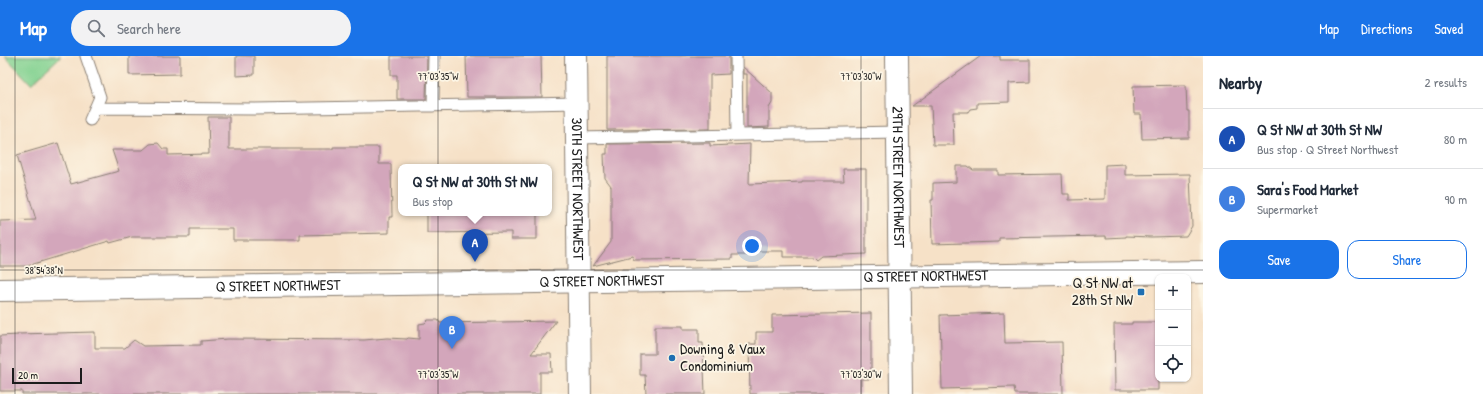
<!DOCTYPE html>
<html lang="en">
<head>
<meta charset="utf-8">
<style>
	:root { --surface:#fff; --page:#f2f2f3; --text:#1f2937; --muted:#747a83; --line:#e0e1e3; --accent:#1a73e8 }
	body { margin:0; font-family:"Patrick Hand",sans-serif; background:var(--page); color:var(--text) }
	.controls { position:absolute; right:12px; bottom:12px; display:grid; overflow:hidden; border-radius:8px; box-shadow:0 1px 3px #0004 }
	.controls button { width:36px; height:36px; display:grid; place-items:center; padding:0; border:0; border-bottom:1px solid var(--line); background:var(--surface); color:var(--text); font:20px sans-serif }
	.scale { position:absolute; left:12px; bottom:10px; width:70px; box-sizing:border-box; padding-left:4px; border:2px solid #1c1c1c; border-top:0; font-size:11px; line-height:14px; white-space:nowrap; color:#1c1c1c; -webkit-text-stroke:3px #fcf5e5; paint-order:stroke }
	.you { position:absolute; left:752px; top:190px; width:14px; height:14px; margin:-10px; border:3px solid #fff; border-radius:50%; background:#1a73e8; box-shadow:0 0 0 6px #1a73e833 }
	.badge { display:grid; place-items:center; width:26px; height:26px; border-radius:50%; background:var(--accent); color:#fff; font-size:13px; font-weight:700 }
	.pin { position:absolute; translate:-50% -33px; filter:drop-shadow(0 1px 2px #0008) }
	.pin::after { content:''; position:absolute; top:21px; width:14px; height:12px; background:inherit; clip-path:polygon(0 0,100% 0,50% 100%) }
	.popup { position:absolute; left:398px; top:108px; width:154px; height:52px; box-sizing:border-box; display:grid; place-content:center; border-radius:8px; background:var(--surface); filter:drop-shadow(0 1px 3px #0005); font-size:13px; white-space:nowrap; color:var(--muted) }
	.popup b { font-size:15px; color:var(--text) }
	.popup::after { content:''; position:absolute; left:50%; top:100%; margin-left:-8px; border:8px solid transparent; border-top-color:var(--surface) }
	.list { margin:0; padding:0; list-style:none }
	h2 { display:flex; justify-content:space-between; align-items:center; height:52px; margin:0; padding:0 16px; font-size:17px }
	h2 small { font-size:13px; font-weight:400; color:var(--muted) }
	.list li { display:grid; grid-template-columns:26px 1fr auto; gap:12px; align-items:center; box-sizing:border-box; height:60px; padding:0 16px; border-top:1px solid var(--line) }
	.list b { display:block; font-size:15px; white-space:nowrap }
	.list p { margin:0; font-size:13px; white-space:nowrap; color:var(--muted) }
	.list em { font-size:13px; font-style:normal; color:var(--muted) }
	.actions { display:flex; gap:8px; padding:12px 16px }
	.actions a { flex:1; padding:9px 0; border:1px solid var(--accent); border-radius:12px; text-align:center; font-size:14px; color:var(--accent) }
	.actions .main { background:var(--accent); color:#fff }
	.icon { flex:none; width:22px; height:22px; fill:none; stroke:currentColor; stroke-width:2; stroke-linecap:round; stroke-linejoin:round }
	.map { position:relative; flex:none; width:1203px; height:338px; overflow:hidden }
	header { display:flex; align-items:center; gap:24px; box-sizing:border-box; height:56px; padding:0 20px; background:var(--accent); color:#fff }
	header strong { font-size:19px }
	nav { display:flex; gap:22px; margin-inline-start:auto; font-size:14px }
	.search { width:280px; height:36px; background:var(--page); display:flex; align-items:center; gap:10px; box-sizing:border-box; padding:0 14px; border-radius:22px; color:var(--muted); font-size:15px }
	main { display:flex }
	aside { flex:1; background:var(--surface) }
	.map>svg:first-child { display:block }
	.green { fill:#83d291; stroke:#507756 }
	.building { fill:#d3a6bb }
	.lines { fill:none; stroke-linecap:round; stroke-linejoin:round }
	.lane-casing { stroke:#897e72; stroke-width:13 }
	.street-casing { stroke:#897e72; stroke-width:24 }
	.secondary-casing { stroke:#897e72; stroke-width:24 }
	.lane { stroke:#fff; stroke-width:11 }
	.street { stroke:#fff; stroke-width:22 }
	.secondary { stroke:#fff; stroke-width:22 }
	.ticks { fill:none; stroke:#1c1c1c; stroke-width:1; stroke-opacity:0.45 }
	.poi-dot { fill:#1f6fb2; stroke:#fcf5e5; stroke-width:1.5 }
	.labels { text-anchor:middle; stroke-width:3.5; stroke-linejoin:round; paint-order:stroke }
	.street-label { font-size:15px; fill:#1c1c1c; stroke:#fcf5e5 }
	.poi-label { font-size:15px; fill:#1c1c1c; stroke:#fcf5e5; text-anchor:end }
	.ticks-label { font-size:10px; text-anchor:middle; fill:#1c1c1c; stroke:#fcf5e5; stroke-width:3.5; stroke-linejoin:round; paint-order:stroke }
</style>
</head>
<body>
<header>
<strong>Map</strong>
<div class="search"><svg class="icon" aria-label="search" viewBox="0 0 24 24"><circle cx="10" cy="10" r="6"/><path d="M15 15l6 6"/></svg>Search here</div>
<nav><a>Map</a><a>Directions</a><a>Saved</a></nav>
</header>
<main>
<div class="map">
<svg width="1203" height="338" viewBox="0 0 1203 338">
	<rect width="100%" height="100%" fill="#fcf5e5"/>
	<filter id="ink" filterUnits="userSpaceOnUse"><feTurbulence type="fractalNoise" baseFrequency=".025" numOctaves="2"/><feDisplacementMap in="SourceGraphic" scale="8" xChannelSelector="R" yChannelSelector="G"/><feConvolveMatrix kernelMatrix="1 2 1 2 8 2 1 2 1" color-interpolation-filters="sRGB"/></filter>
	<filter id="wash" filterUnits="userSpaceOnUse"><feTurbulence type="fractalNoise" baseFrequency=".012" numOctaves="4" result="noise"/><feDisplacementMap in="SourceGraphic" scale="16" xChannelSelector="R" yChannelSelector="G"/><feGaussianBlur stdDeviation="0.9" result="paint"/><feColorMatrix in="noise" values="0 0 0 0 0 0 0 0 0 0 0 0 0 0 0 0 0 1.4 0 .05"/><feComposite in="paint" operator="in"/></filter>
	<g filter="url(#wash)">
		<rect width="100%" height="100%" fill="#f6e1c7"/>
		<path class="green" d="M5,0H61L31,28Z"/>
		<g id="blocks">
			<path class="building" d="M129,0H180V18L129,19Z
				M236,0H254V19L236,20Z
				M391,0H427L426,43H397V19H391Z
				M466,0H541L542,41H467Z
				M607,0H729V18L710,19V73L607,74Z
				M981,0H1000V4H1030V26L1009,27V46L977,47V52L970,53L968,56H953L954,89H933L931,50H912Z
				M743,11L772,37V47L769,52V71L747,72V18H743Z
				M1186,29L1187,55H1189V82L1142,83L1141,58H1134L1133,30Z
				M208,61H229V93H333V91H379V108H391L392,161H389V177L300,179V184H233V173H190V181H132L110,187L109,185L27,210H0V165L36,164L17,99L58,87L71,128L119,115L112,94H143L150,88L158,87L163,93H168V99L209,98Z
				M710,87V90L750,88L749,128L802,126V125H844L843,113H866V198L821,200L816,204L813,201H783V195H753L750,199H732V203L634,204L632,200L593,210L611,186V130L605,122L604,98H607V88Z
				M1125,108V119L1190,118L1192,170L1186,180L1151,181L1126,180V181L1106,182V180L999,182V186L932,188L931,144H933V127L956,126V110H968L973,114H998V119L1062,118L1063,138H1069V144L1105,143V109Z
				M427,157H537V183H511V176L427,177Z
				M871,257V323H861V338H750L749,288H756V276H772V259Z
				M1004,257L1005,287L1062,286L1063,338H1015L1014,331L942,333L940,259Z
				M428,264H438L440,267L556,265L531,298H551L552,316H540V338H22V335H0V280L18,279V278L95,276V292H125L134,284L143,290L201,289V285L228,283L364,284L387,282L407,283L408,282L419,283V268L425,267Z
				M1132,266H1158V334H1115L1114,268H1132Z
				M655,270H683V273H699V287H703L705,338H646L645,319H640V298H655Z"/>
		</g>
	</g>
	<g filter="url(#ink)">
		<use href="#blocks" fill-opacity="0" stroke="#897e72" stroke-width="1"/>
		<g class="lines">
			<g class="lane-casing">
				<path id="lane" d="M86,0L100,41L90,64
					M736,0L737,79
					M433,50L434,0
					M95,52L255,53L577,47
					M577,82L898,76"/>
			</g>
			<g class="street-casing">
				<g id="street">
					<path id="s1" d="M576,0L580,338"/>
					<path id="s2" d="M897,0L901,338"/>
				</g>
			</g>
			<g class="secondary-casing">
				<g id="secondary">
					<path id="s3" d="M0,234L1203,216"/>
				</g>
			</g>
			<use href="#lane" class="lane"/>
			<use href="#street" class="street"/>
			<use href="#secondary" class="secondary"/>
		</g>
	</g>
	<path class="ticks" d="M15,0V338M438,0V338M861,0V338M0,214H1203"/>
	<g class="poi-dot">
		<rect x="1137" y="232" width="8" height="8" rx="2"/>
		<circle cx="672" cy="302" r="4"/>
	</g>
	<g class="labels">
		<g class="street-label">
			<text dy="5" stroke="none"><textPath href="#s2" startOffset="121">29TH STREET NORTHWEST</textPath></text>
			<text dy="5" stroke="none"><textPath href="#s1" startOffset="133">30TH STREET NORTHWEST</textPath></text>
			<text dy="5" stroke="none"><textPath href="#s3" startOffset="926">Q STREET NORTHWEST</textPath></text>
			<text dy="5" stroke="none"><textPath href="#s3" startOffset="602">Q STREET NORTHWEST</textPath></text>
			<text dy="5" stroke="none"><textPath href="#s3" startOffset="278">Q STREET NORTHWEST</textPath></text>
		</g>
		<g class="poi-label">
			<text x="1133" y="232">Q St NW at<tspan x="1133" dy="17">28th St NW</tspan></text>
			<text x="680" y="298" text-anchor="start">Downing &amp; Vaux<tspan x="680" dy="17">Condominium</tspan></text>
		</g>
	</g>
	<g class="ticks-label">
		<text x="438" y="24">77°03'35"W</text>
		<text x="861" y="24">77°03'30"W</text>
		<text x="44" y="218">38°54'38"N</text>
		<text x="438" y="322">77°03'35"W</text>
		<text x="861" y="322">77°03'30"W</text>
	</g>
</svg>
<div class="controls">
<button>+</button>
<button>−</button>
<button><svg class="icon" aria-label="locate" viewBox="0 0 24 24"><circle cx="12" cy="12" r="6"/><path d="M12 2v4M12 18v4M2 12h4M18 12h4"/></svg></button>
</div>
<div class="scale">20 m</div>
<div class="you"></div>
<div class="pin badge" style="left:475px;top:206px;background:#1a4fb4">A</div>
<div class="popup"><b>Q St NW at 30th St NW</b>Bus stop</div>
<div class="pin badge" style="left:452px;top:293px;background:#3f7fe0">B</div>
</div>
<aside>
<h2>Nearby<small>2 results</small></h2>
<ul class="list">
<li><span class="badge" style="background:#1a4fb4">A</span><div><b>Q St NW at 30th St NW</b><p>Bus stop · Q Street Northwest</p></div><em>80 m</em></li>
<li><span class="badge" style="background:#3f7fe0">B</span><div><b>Sara's Food Market</b><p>Supermarket</p></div><em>90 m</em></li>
</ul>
<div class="actions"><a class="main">Save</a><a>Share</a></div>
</aside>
</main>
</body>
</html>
